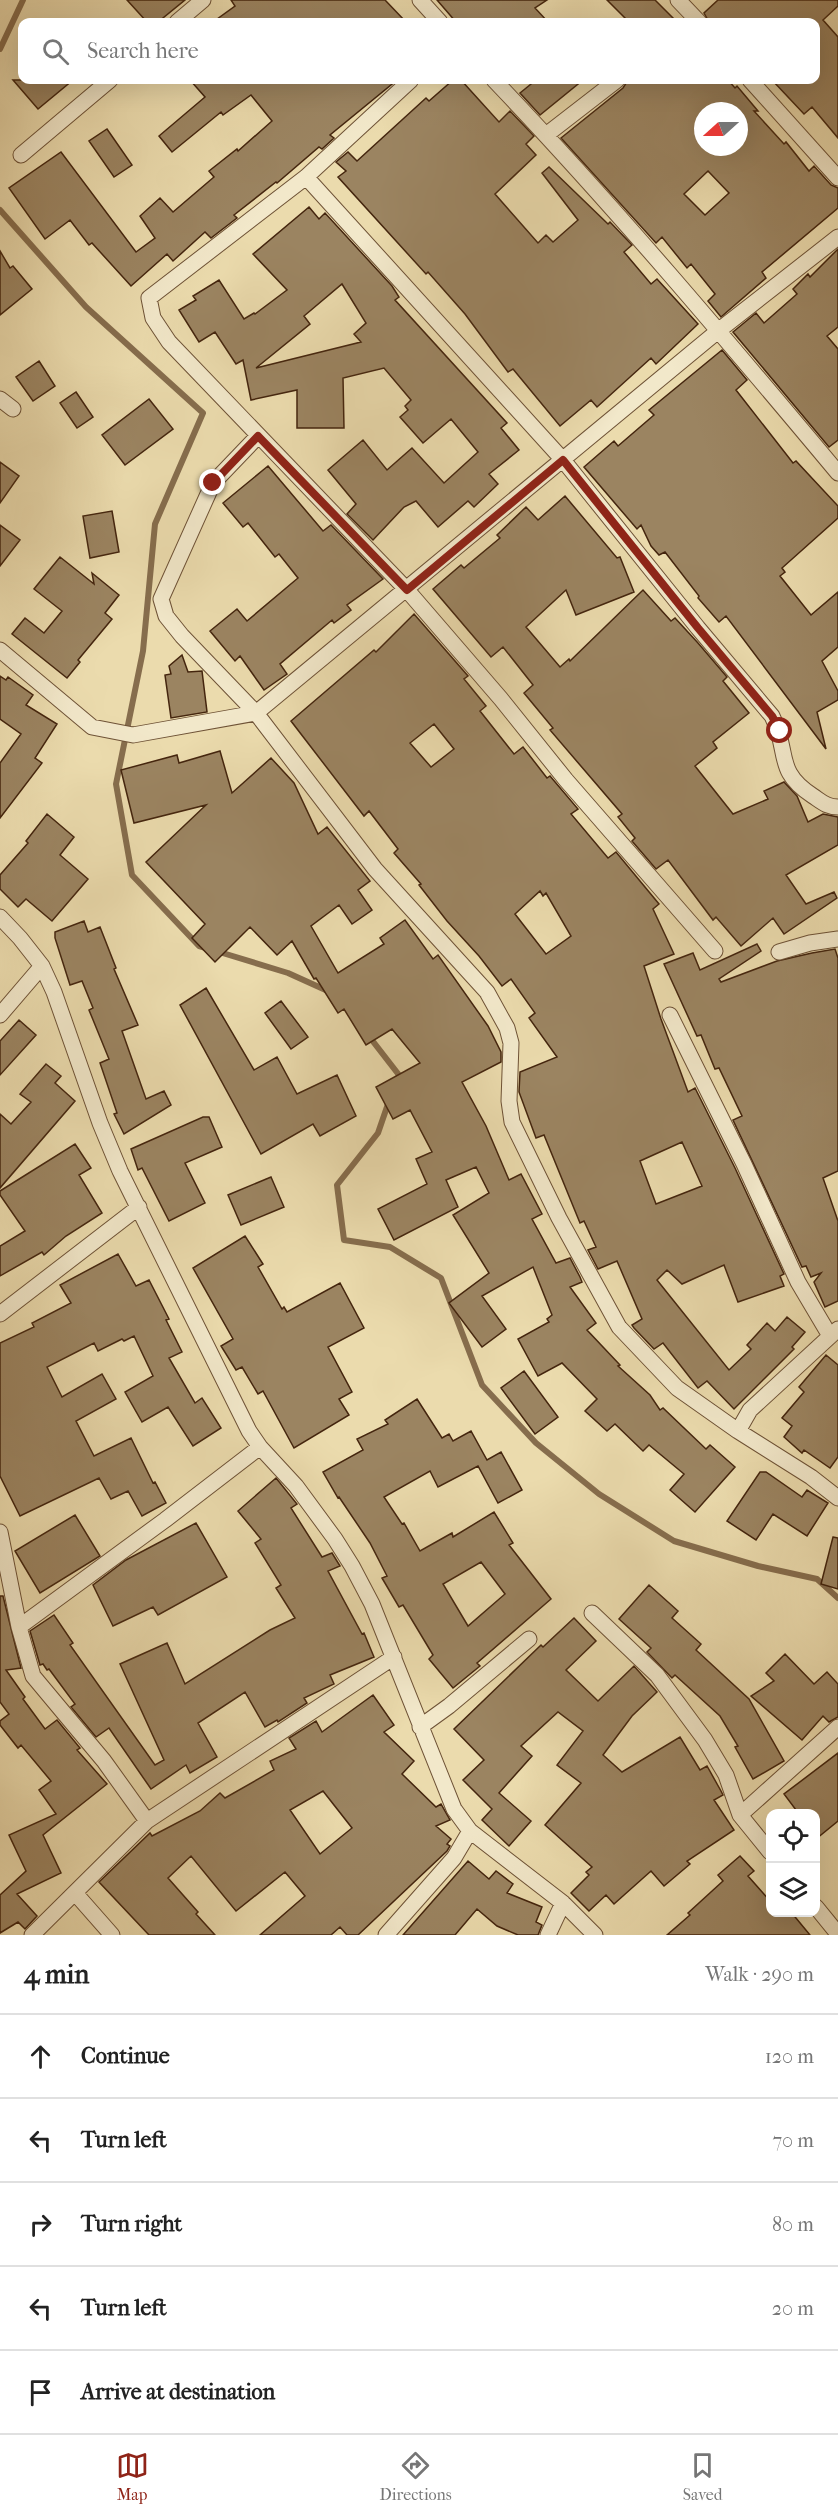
<!DOCTYPE html>
<html lang="en">
<head>
<meta charset="utf-8">
<style>
	:root { --surface:#fff; --page:#f6f6f6; --text:#222; --muted:#767676; --line:#e0e0e0; --accent:#8f2418 }
	body { margin:0; font-family:"IM FELL French Canon",serif; background:var(--page); color:var(--text) }
	.controls { position:absolute; right:18px; bottom:18px; display:grid; overflow:hidden; border-radius:12px; box-shadow:0 6px 24px #0002 }
	.controls button { width:54px; height:54px; display:grid; place-items:center; padding:0; border:0; border-bottom:2px solid var(--line); background:var(--surface); color:var(--text); font:30px sans-serif }
	.compass { position:absolute; left:694px; top:102px; width:54px; height:54px; border-radius:50%; background:var(--surface); box-shadow:0 6px 24px #0002; rotate:249deg }
	.stop { position:absolute; width:18px; height:18px; margin:-14px; border:4px solid #8f2418; border-radius:50%; background:#fff }
	.stop.end { background:#8f2418; border-color:#fff; box-shadow:0 2px 6px #0008 }
	.list { margin:0; padding:0; list-style:none }
	h2 { display:flex; justify-content:space-between; align-items:center; height:78px; margin:0; padding:0 24px; font-size:26px }
	h2 small { font-size:20px; font-weight:400; color:var(--muted) }
	.list li { display:grid; grid-template-columns:39px 1fr auto; gap:18px; align-items:center; box-sizing:border-box; height:84px; padding:0 24px; border-top:2px solid var(--line) }
	.list b { display:block; font-size:22px; white-space:nowrap }
	.list em { font-size:20px; font-style:normal; color:var(--muted) }
	.icon { flex:none; width:33px; height:33px; fill:none; stroke:currentColor; stroke-width:2; stroke-linecap:round; stroke-linejoin:round }
	.map { position:relative; flex:none; width:838px; height:1935px; overflow:hidden }
	.search { position:absolute; background:var(--surface); box-shadow:0 6px 24px #0002; left:18px; right:18px; top:18px; height:66px; display:flex; align-items:center; gap:15px; box-sizing:border-box; padding:0 21px; border-radius:12px; color:var(--muted); font-size:22px }
	.sheet { height:498px; background:var(--surface) }
	nav { display:flex; justify-content:space-around; align-items:center; box-sizing:border-box; height:84px; border-top:2px solid var(--line); background:var(--surface); font-size:16px; color:var(--muted) }
	nav a { display:grid; justify-items:center; gap:3px }
	nav .on { color:var(--accent) }
	.map>svg:first-child { display:block }
	.lines { fill:none; stroke-linecap:round; stroke-linejoin:round }
	.stream { stroke:#866d4d; stroke-width:6 }
	.building { fill:#9b8461; stroke:#44250e; stroke-width:1.5; fill-rule:evenodd }
	.street-casing { stroke:#6e5236; stroke-width:17 }
	.street { stroke:#f2e8ca; stroke-width:15 }
	.route { stroke:#8f2418; stroke-width:8 }
</style>
</head>
<body>
<div class="map">
<svg width="838" height="1935" viewBox="0 0 838 1935">
	<rect width="100%" height="100%" fill="#ebdbad"/>
	<filter id="stains"><feTurbulence type="fractalNoise" baseFrequency=".00333" numOctaves="4"/><feColorMatrix values="0 0 0 0 .2 0 0 0 0 .09 0 0 0 0 .02 0 0 0 .5 -.17"/></filter>
	<radialGradient id="worn" r=".72"><stop offset=".6" stop-color="#630" stop-opacity="0"/><stop offset="1" stop-color="#630" stop-opacity=".3"/></radialGradient>
	<g class="lines">
		<path class="stream" d="M0,49L23,0
			M0,210L86,307L203,413L155,524L143,651L116,784L132,875L199,946L206,948
			M216,951L288,973L330,992
			M368,1035L399,1075L397,1080
			M389,1101L378,1133L337,1185L344,1240L390,1247L441,1278L482,1385L536,1443L599,1494L674,1541L758,1566L817,1579L838,1598"/>
	</g>
	<path class="building" d="M127,0H185L158,22H147Z
		M231,0H385L406,22H213L235,6Z
		M437,0H547L535,8L548,22H456Z
		M607,0H655L677,22H629Z
		M718,0H838V6L823,20L838,37V138L812,107L804,114L772,80H816V22H709L704,13Z
		M13,80H73L38,109Z
		M190,80H397L330,135L334,138L322,149L319,147L277,183L276,182L234,215L237,218L211,238L205,232L173,261L167,254L131,286L92,243L89,245L70,220L45,239L9,188L61,152L136,252L155,238L140,216L160,198L173,212L214,177L209,171L237,149L238,151L272,121L251,95L223,115L221,112L172,152L159,136L205,97Z
		M453,80H461L499,122L510,111L534,136L526,144L536,155L495,194L538,243L546,235L553,242L578,220L542,173L549,167L608,224L610,222L632,245L624,252L651,284L657,279L698,324L656,364L651,358L597,407L591,400L560,426L513,369L508,372L465,314L428,272L426,274L338,177L346,171L336,162L348,152L357,161L426,98L429,101Z
		M536,80H583L540,115L520,93Z
		M628,80H728L735,88L737,86L758,111H754L784,144L786,142L809,171L814,166L831,185L838,188V208L762,272L766,278L721,317L708,301L715,294L691,264L687,268L662,237L656,243L561,138L623,88ZM703,111H739V147H703ZM708,171L729,193L705,215L684,194Z
		M107,129L132,165L114,177L89,141Z
		M309,207L319,219L325,213L392,286L399,297L395,300L507,423L501,428L519,450L489,474L498,484L474,507L468,501L438,527L416,501L404,507L373,540L347,514L356,504L328,470L363,440L387,470L412,448L444,483L478,452L451,419L423,443L400,417L408,410L405,406L411,400L384,368L343,378L344,428H297V390L251,400L243,360L236,364L215,332L199,342L179,310L196,300L193,296L219,280L244,319L254,313L255,314L287,290L253,254ZM342,284L366,323L354,334L361,342L256,368L310,324L304,316Z
		M838,249V327L827,336L838,349V440L829,447L733,332L756,313L764,323L797,294L793,289L808,274L810,277Z
		M0,251L10,268L13,266L32,289L0,315Z
		M722,350L747,380L736,390L793,463L796,461L838,506V518L782,568L785,572L780,576L811,615L838,592V647L822,661L838,691V700L817,712L826,749L726,616L719,622L698,598L699,596L665,552L659,555L651,546L641,525L637,529L584,467L614,441L618,446L654,415L649,410Z
		M39,361L55,386L33,401L16,377Z
		M76,392L93,417L77,428L60,403Z
		M149,399L173,429L125,465L102,435Z
		M0,462L19,476L0,503Z
		M268,466L323,531L331,525L383,579L347,605L351,610L334,623L332,620L280,664L287,674L264,690L240,656L235,661L210,631L237,609L247,621L298,578L279,554L275,557L248,523L243,527L223,503Z
		M565,496L617,558L620,557L634,592L576,615L566,590L526,627L560,667L569,659L570,661L643,590L671,621L675,618L698,643L727,677L723,681L749,713L713,742L717,748L695,766L733,814L768,799L764,791L784,782L797,796L808,822L823,814L838,817V845L786,875L806,904L834,892L837,898L784,934L773,918L741,946L716,917L713,920L668,860L656,869L632,841L635,838L618,817L622,814L550,730L553,728L524,693L533,685L503,647L491,657L433,589L461,565L464,568L500,538L497,535L526,507L538,520Z
		M112,511L119,552L90,558L83,516Z
		M0,525L20,540L0,566Z
		M60,557L94,584L92,573L119,595L105,613L112,619L78,660L80,662L67,678L12,634L25,618L44,633L62,611L34,589Z
		M414,614L468,676L464,679L486,706L480,711L514,754L523,747L547,778L550,776L578,809L571,814L608,858L616,852L659,904L653,909L674,954L644,966L661,1019L688,1092L695,1088L735,1168L784,1274L780,1276L784,1286L738,1302L724,1265L682,1284L667,1270L657,1280L729,1370L751,1349L747,1345L767,1323L775,1331L787,1317L805,1332L792,1347L794,1349L734,1409L707,1381L698,1388L663,1343L654,1349L634,1328L632,1325L642,1319L617,1261L598,1269L588,1250L596,1247L584,1221L580,1223L544,1135L536,1138L519,1092L520,1072L557,1057L529,1018L535,1013L511,979L502,986L479,956L447,921L419,885L421,884L394,853L398,849L369,811L364,816L291,721L374,650L376,652ZM434,724L454,749L431,767L410,743ZM540,891L543,896L546,893L571,936L546,954L515,914ZM682,1142L702,1186L656,1204L640,1161Z
		M182,655L188,672L202,671L207,712L171,718L165,675L171,674L169,666Z
		M0,676L6,680L8,677L33,695L26,705L57,724L35,758L42,763L0,818V763L21,734L0,719Z
		M220,751L232,793L271,758L294,783L318,834L327,827L370,881L358,890L372,910L352,924L339,905L311,926L338,973L384,944L380,938L405,920L433,959L438,955L488,1026L501,1052V1062L462,1082L486,1126L509,1180L521,1174L542,1214L532,1219L556,1263L570,1258L580,1277L582,1282L570,1287L596,1323L587,1330L620,1365L618,1366L650,1395L660,1410L663,1408L706,1449L710,1445L735,1467L695,1512L670,1490L684,1474L649,1445L643,1451L615,1424L607,1431L585,1411L597,1399L562,1363L538,1376L518,1339L549,1322L547,1319L552,1315L533,1267L482,1296L506,1329L482,1347L449,1303L489,1273L453,1215L489,1193L476,1167L446,1180L458,1207L394,1240L378,1209L427,1184L416,1159L432,1152L410,1110L393,1119L376,1087L420,1063L392,1029L366,1045L344,1009L338,1013L316,978L314,979L292,941L277,955L250,927L215,962L192,938L205,924L146,862L206,805L134,823L121,770L177,755L179,763Z
		M47,814L74,837L60,855L88,879L52,921L26,899L18,907L0,889V875L28,843L26,841Z
		M84,921L88,932L100,927L116,968L114,969L138,1025L122,1031L146,1099L164,1091L171,1105L124,1134L114,1114L117,1113L100,1063L109,1059L89,1010L93,1008L82,981L70,985L55,938V932Z
		M757,944L761,951L719,979L721,982L777,961L812,953L835,949L838,958V1171L823,1178L838,1221V1301L825,1307L814,1282L821,1273L811,1277L806,1266L802,1267L733,1120L742,1116L719,1068L715,1069L701,1035L697,1036L664,964L693,953L700,970Z
		M206,988L254,1070L277,1057L297,1094L337,1075L356,1116L320,1136L313,1124L261,1154L180,1005Z
		M281,1001L308,1037L291,1049L265,1013Z
		M19,1020L36,1035L0,1075V1041Z
		M46,1064L61,1076L55,1083L75,1101L0,1188V1114L11,1124L31,1102L20,1094Z
		M203,1117H209L222,1147L185,1163L205,1203L169,1221L142,1168L138,1170L131,1149Z
		M75,1144L91,1168L79,1175L102,1213L66,1236L44,1255L42,1252L0,1276V1246L25,1231L0,1195V1191Z
		M271,1177L284,1207L241,1225L228,1195Z
		M245,1236L263,1264L258,1267L282,1309L284,1307L287,1312L340,1283L364,1328L328,1347L352,1392L339,1399L349,1415L294,1448L263,1391L258,1394L242,1367L236,1370L221,1346L233,1339L193,1268Z
		M118,1254L136,1286L149,1280L169,1319L166,1320L182,1352L169,1358L195,1403L202,1398L221,1428L193,1446L168,1407L142,1422L125,1392L153,1376L134,1336L124,1341L122,1339L98,1351L94,1343L47,1367L62,1397L102,1374L116,1399L76,1421L94,1456L131,1438L153,1483L155,1482L166,1503L142,1516L128,1491L111,1499L99,1478L20,1516L0,1476V1343L34,1327L32,1323L71,1303L60,1285Z
		M826,1355L838,1365V1457L830,1468L804,1450L802,1453L784,1437L792,1426L782,1418L804,1392L799,1387Z
		M524,1371L558,1417L535,1434L501,1388Z
		M417,1399L442,1438L449,1434L453,1441L471,1431L487,1460L501,1452L522,1490L498,1503L478,1466L438,1487L430,1471L384,1497L402,1524L404,1523L420,1551L452,1533L453,1537L494,1512L513,1543L509,1545L551,1599L477,1663L480,1666L453,1688L429,1659L433,1655L403,1605L399,1607L382,1578L387,1576L370,1543L339,1497L338,1498L323,1472L363,1450L357,1439L388,1424L385,1420ZM481,1562L505,1594L468,1626L443,1584Z
		M760,1472H766L802,1497L807,1490L828,1503L807,1536L773,1514L756,1540L727,1521Z
		M276,1478L297,1504L291,1508L322,1557L332,1553L340,1566L328,1571L362,1634L364,1633L374,1657L330,1675L334,1684L304,1698L307,1703L278,1722L277,1720L265,1727L245,1692L198,1723L217,1757L190,1773L186,1765L151,1789L109,1728L96,1737L71,1707L75,1704L49,1669L47,1670L43,1664L40,1665L30,1631L54,1615L73,1643L70,1645L155,1765L164,1760L120,1664L167,1643L185,1684L270,1630L295,1618L276,1588L281,1585L255,1543L261,1539L238,1511Z
		M75,1515L100,1556L40,1593L15,1551Z
		M196,1523L227,1577L158,1615L153,1607L113,1626L93,1585L126,1560Z
		M833,1537L838,1538V1589L821,1584Z
		M649,1585L678,1611L672,1618L701,1644L696,1650L749,1699L784,1761L753,1779L735,1747L738,1746L720,1716L675,1675L672,1678L647,1652L651,1648L619,1619Z
		M0,1596H3L21,1668L6,1670L25,1697L23,1699L45,1729L57,1720L80,1748L77,1750L107,1784L43,1835L61,1873L17,1894L37,1916L25,1929L18,1922L0,1933V1895L26,1871L9,1835L56,1814L39,1790L51,1781L21,1745L18,1748L0,1725V1721L9,1714L0,1702Z
		M574,1618L596,1641L566,1670L598,1701L634,1666L657,1692L632,1716L603,1755L622,1772L680,1737L700,1770L707,1766L721,1791L723,1795L714,1800L734,1830L687,1861L690,1864L664,1886L651,1871L614,1904L606,1895L589,1911L571,1893L589,1875L586,1872L592,1867L545,1825L581,1783L557,1765L583,1731L558,1712L521,1746L532,1756L499,1793L531,1821L509,1846L482,1820L492,1809L463,1780L484,1760L454,1729L541,1645L543,1647Z
		M785,1654L814,1684L827,1672L838,1684V1717L829,1722L823,1716L802,1740L751,1696L774,1681L766,1673Z
		M373,1695L394,1725L384,1732L414,1761L402,1774L436,1807L441,1804L450,1820L436,1826L451,1839L447,1844L450,1846L447,1851L358,1935H347L340,1927L331,1935H260L305,1896L285,1872L236,1911L191,1856L168,1878L198,1912L196,1914L215,1935H149L99,1882L150,1833L152,1836L200,1811L220,1793L225,1798L274,1770L270,1761L296,1749L289,1738L316,1721L322,1732ZM323,1791L352,1828L320,1854L290,1810Z
		M838,1753V1821L816,1839V1814H799L784,1794Z
		M740,1856L754,1871L748,1876L771,1902V1912H791L810,1935H667L690,1915L688,1913L723,1881L718,1875Z
		M468,1861L489,1879L496,1871L513,1884L507,1893L542,1907L536,1922L542,1925L538,1935H518L497,1926L477,1909L455,1935H403Z"/>
	<g class="lines">
		<g class="street-casing">
			<path id="street" d="M420,0L440,22
				M678,0L699,22
				M177,22L203,0
				M411,80L306,177L149,298L153,318L169,342L407,590L501,699L566,780L715,951
				M494,80C614,206 726,339 838,473
				M750,80L838,178
				M546,135L617,80
				M21,155L110,80
				M306,177L563,460L698,628L772,716C790,752 774,771 813,796C822,802 827,807 838,807
				M0,399L13,409
				M258,436L213,483L161,599L166,616L182,636L256,713L375,869L487,992L507,1028L511,1043L509,1101L512,1122L559,1218L619,1327L677,1388L738,1431L811,1477L838,1498
				M0,650L92,727L133,735L256,713L718,331L838,237
				M0,917L20,938L42,966L54,992L100,1123L120,1171L249,1431L260,1447L296,1486L335,1539L352,1566L372,1604L454,1809L470,1831L563,1903L595,1935
				M779,952L810,943L838,939
				M0,1015L42,966
				M670,1015L744,1164L798,1282L830,1336
				M0,1314L139,1207
				M738,1431L750,1410L838,1329
				M0,1532L19,1627L33,1676L104,1761L147,1821
				M592,1613L657,1675L705,1740L726,1775L740,1815L770,1852
				M19,1627L165,1520L260,1447
				M420,1727L449,1706L529,1639
				M740,1815L838,1727
				M75,1893L112,1935
				M816,1907L838,1934
				M32,1935L147,1821L394,1657
				M386,1935L454,1858L470,1831
				M548,1935L563,1903"/>
		</g>
		<use href="#street" class="street"/>
	</g>
	<g class="lines">
		<path class="route" d="M213,483L258,436L407,590L563,460L698,628L772,716L780,731"/>
	</g>
	<rect width="100%" height="100%" filter="url(#stains)"/>
	<rect width="100%" height="100%" fill="url(#worn)"/>
</svg>
<div class="controls">
<button><svg class="icon" aria-label="locate" viewBox="0 0 24 24"><circle cx="12" cy="12" r="6"/><path d="M12 2v4M12 18v4M2 12h4M18 12h4"/></svg></button>
<button><svg class="icon" aria-label="layers" viewBox="0 0 24 24"><path d="M12 4l9 5-9 5-9-5zM3 14l9 5 9-5"/></svg></button>
</div>
<svg class="compass" viewBox="-18 -18 36 36"><path d="M0-13l5 13h-10z" fill="#e53935"/><path d="M0 13l5-13h-10z" fill="#767676"/></svg>
<div class="stop" style="left:780px;top:731px"></div>
<div class="stop end" style="left:213px;top:483px"></div>
<div class="search"><svg class="icon" aria-label="search" viewBox="0 0 24 24"><circle cx="10" cy="10" r="6"/><path d="M15 15l6 6"/></svg>Search here</div>
</div>
<section class="sheet">
<h2>4 min<small>Walk · 290 m</small></h2>
<ul class="list">
<li><svg class="icon" aria-label="ahead" viewBox="0 0 24 24"><path d="M12 20V5M6 11l6-6 6 6"/></svg><div><b>Continue</b></div><em>120 m</em></li>
<li><svg class="icon" aria-label="left" viewBox="0 0 24 24"><path d="M17 20v-9H6M10 6l-5 5 5 5"/></svg><div><b>Turn left</b></div><em>70 m</em></li>
<li><svg class="icon" aria-label="right" viewBox="0 0 24 24"><path d="M7 20v-9h11M14 6l5 5-5 5"/></svg><div><b>Turn right</b></div><em>80 m</em></li>
<li><svg class="icon" aria-label="left" viewBox="0 0 24 24"><path d="M17 20v-9H6M10 6l-5 5 5 5"/></svg><div><b>Turn left</b></div><em>20 m</em></li>
<li><svg class="icon" aria-label="arrive" viewBox="0 0 24 24"><path d="M6 21V4h12l-3 4 3 4H6"/></svg><div><b>Arrive at destination</b></div></li>
</ul>
</section>
<nav>
<a class="on"><svg class="icon" aria-label="map" viewBox="0 0 24 24"><path d="M3 6l6-2 6 2 6-2v14l-6 2-6-2-6 2zM9 4v14M15 6v14"/></svg>Map</a>
<a><svg class="icon" aria-label="directions" viewBox="0 0 24 24"><path d="M12 3l9 9-9 9-9-9zM9 14v-3h6M13 9l2 2-2 2"/></svg>Directions</a>
<a><svg class="icon" aria-label="saved" viewBox="0 0 24 24"><path d="M7 4h10v16l-5-4-5 4z"/></svg>Saved</a>
</nav>
</body>
</html>
